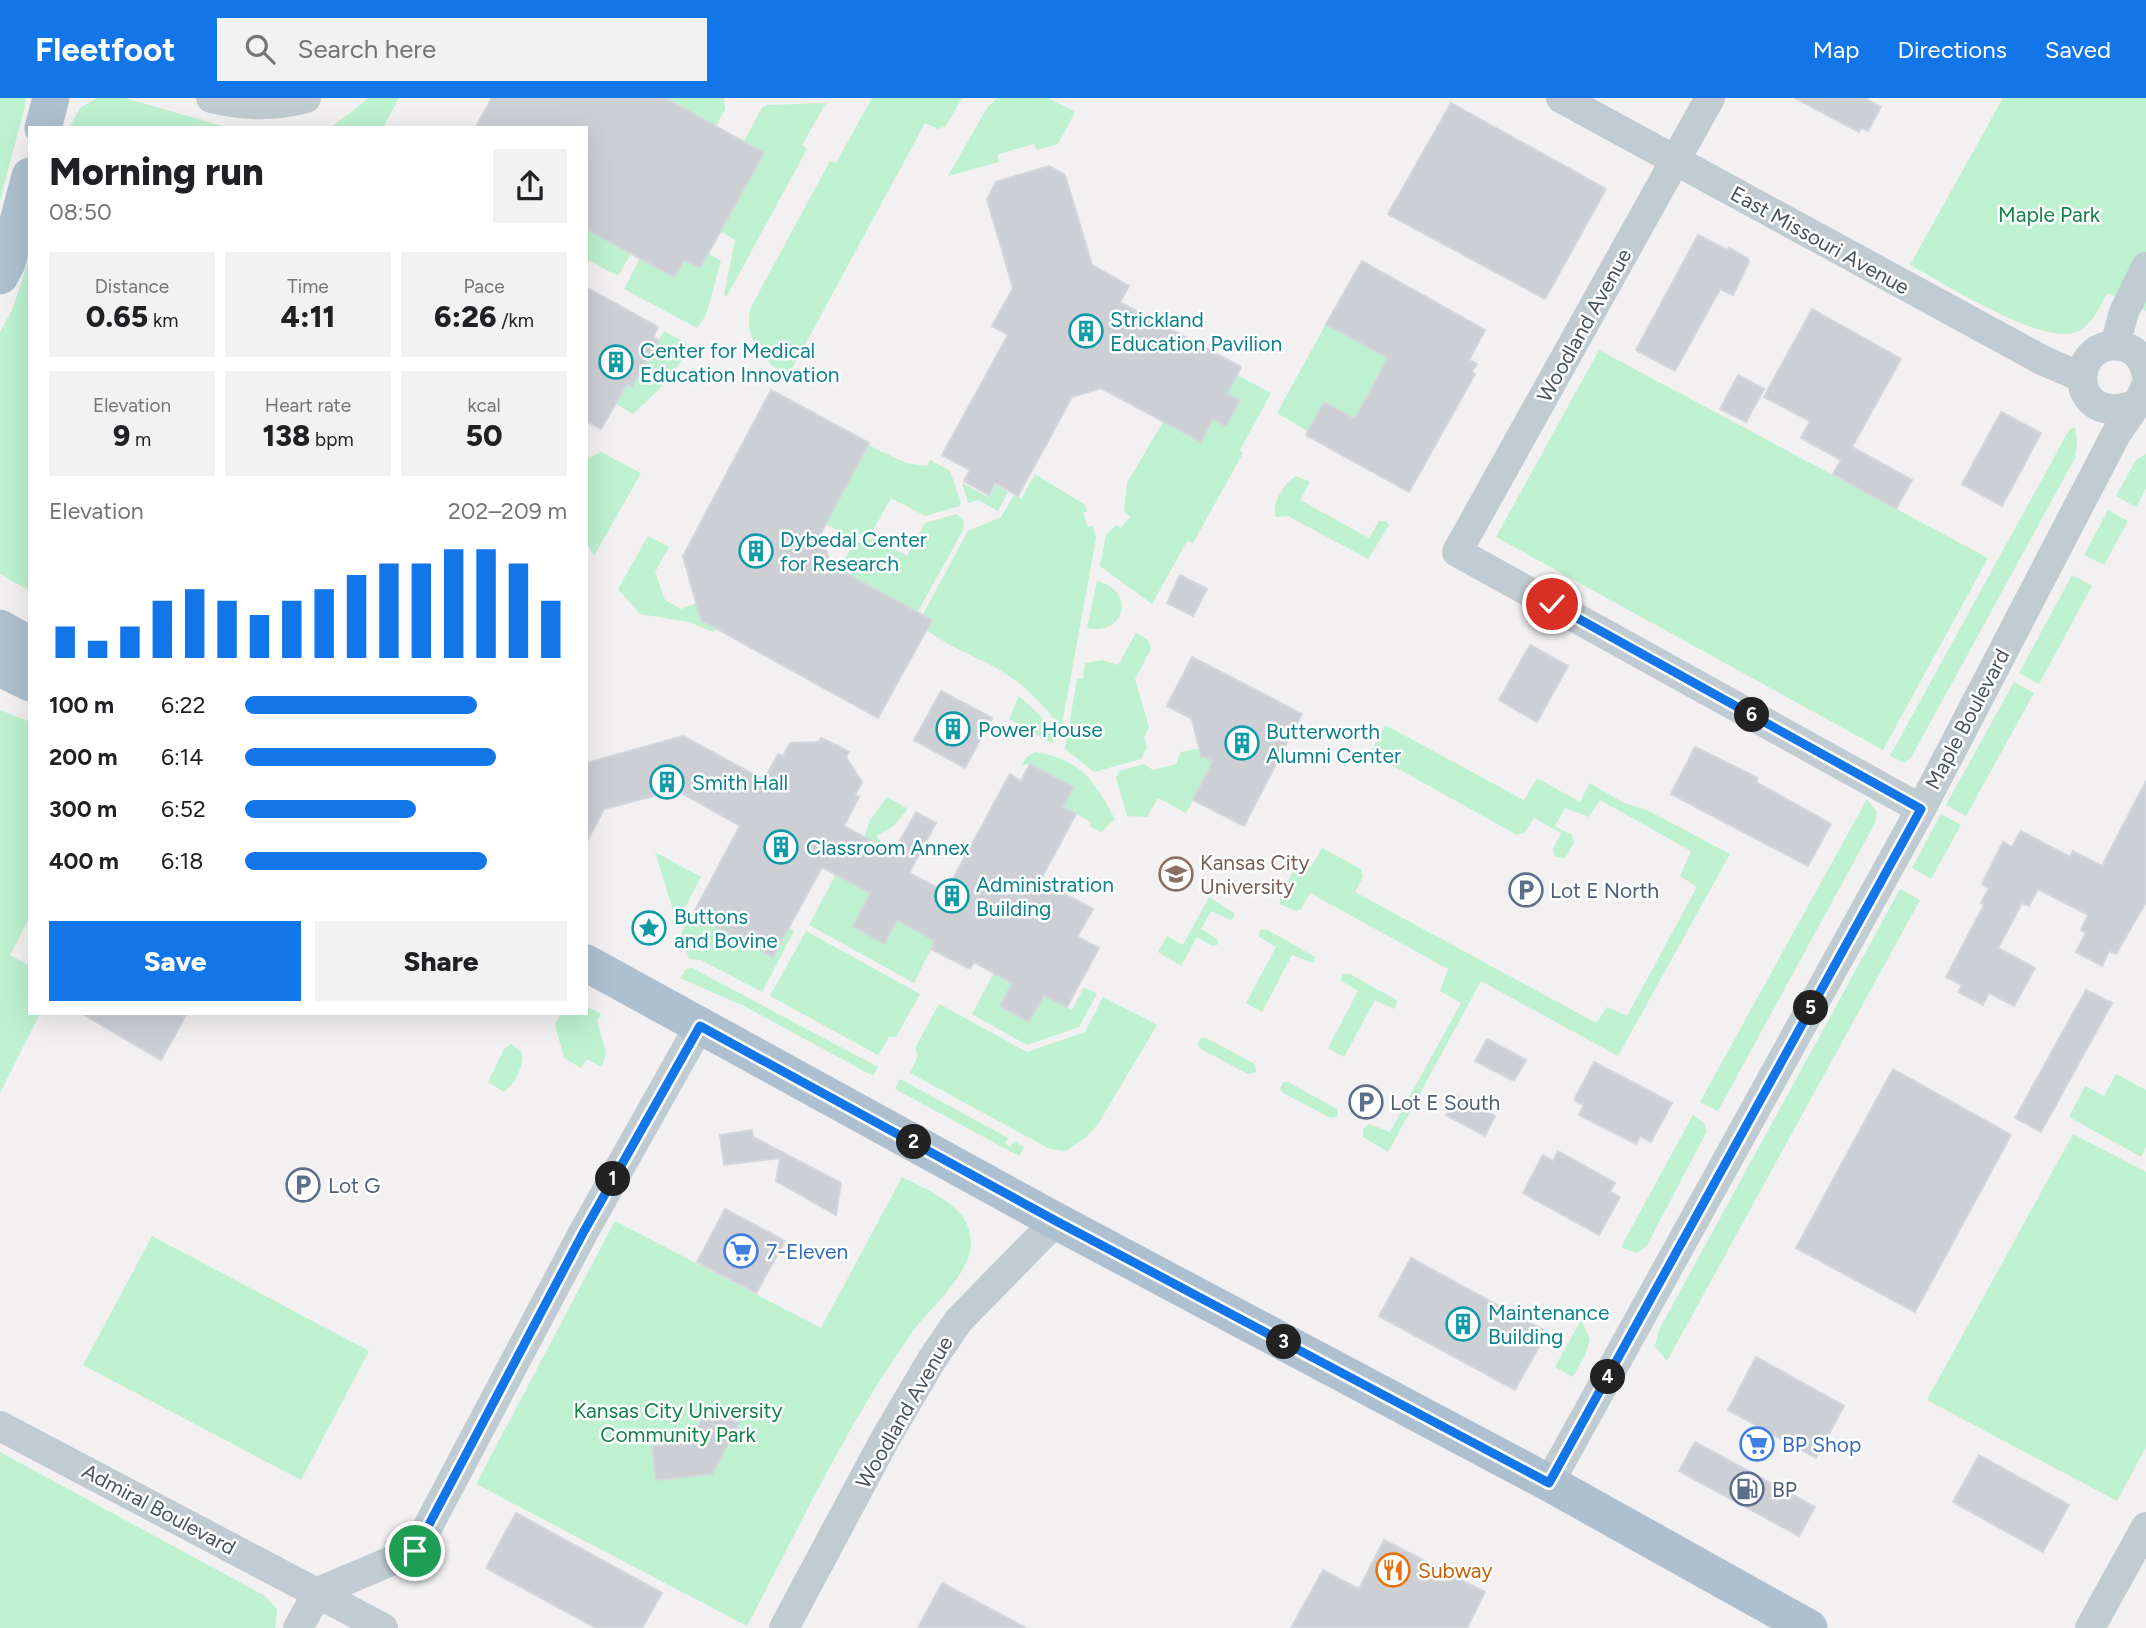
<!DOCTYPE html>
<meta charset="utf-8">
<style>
body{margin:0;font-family:Figtree,sans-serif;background:#f2f2f2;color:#202124;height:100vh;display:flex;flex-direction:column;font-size:26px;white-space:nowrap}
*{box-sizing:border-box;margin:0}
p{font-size:23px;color:#757577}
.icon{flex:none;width:38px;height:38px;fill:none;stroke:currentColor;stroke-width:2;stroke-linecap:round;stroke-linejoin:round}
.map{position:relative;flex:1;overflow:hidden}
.sheet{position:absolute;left:28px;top:28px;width:560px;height:889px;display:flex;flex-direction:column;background:#fff;border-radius:0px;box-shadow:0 7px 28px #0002}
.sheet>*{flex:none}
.pin{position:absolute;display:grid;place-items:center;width:60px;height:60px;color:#fff;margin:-30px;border:4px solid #fff;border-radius:50%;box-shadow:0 2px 7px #0007}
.km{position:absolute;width:35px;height:35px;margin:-18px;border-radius:50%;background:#222;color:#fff;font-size:19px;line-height:35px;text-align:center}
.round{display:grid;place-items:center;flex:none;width:74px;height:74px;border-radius:0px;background:#f2f2f2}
.overview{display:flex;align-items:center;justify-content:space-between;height:119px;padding:0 21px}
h1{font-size:38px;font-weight:800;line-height:52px}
.metrics{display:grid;grid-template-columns:repeat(3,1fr);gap:10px;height:119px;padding:7px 21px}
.metrics div{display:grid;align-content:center;border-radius:0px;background:#f2f2f2;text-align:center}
.metrics b{font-size:30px;font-weight:800}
.metrics small{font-size:19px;font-weight:400}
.metrics p{font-size:19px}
.chart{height:196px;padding:14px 21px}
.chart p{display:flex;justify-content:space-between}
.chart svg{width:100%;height:126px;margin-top:7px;stroke:#1276e9;stroke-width:6}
.cta{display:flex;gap:14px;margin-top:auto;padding:14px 21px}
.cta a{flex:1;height:80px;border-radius:0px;background:#1276e9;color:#fff;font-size:28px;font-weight:800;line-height:80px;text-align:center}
.cta a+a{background:#f2f2f2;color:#202124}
ul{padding:0 21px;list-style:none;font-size:23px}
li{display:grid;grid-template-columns:112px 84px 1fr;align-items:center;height:52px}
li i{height:18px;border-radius:9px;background:#1276e9}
header{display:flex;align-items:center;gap:42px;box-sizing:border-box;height:98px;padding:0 35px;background:#1276e9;color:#fff}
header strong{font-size:33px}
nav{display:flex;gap:38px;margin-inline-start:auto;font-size:24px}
.search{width:490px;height:63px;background:#f2f2f2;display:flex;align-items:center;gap:18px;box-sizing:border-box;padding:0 24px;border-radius:0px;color:#757577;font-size:26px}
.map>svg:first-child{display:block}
</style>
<header>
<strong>Fleetfoot</strong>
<div class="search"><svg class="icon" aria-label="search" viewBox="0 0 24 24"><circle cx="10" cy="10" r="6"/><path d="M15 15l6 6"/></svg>Search here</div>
<nav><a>Map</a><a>Directions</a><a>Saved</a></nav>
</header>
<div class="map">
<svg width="2146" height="1530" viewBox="0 0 2146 1530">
<rect width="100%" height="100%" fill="#f2f0f0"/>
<g fill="#bdf1d0">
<path d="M0,0H25V8L0,103Z"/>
<path d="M97,0H125L229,30H69L80,10Z"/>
<path d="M369,0H399L383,30H330Z"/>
<path d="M665,0H724L725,11L716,28Z"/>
<path d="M872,0H962L946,28L938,31L925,25L788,278C761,264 743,240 751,209L830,63L836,65Z"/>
<path d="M997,0H1048L1075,14L1058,46L1037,52L1034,46L998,56L999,64L948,78L987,10Z"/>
<path d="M2003,0H2146V213L2107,195C2100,209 2093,226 2078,233C2044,250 1944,185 1910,167Z"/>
<path d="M826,5L802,47L807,51L727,198L724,197L735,142L720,133L764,55L744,43L762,10L767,7Z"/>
<path d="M586,131L631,156L618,178L586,161Z"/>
<path d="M708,155L721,163L706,217L697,230L624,191L640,160L674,179L684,162Z"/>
<path d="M30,159V493L0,476V234L12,212Z"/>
<path d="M1326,226L1388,260L1355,321L1324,304L1308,333L1277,315Z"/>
<path d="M664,233L686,245C689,266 648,302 633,316L616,306L627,286L633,288Z"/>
<path d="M1599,252L1988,460L1883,652L1496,439Z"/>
<path d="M1237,277L1271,295L1240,352L1243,355L1193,445L1187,443L1152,506L1100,468L1106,437L1116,427L1121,430L1130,419L1124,413L1127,385L1163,324L1201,343L1213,321L1226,328L1239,302L1227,296Z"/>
<path d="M2075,329L2077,343L2075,360L1912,658L1905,665L1890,658L2069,332Z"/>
<path d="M868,347L906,365L927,368L930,362L950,373L961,405L960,408L925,418L891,400L873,432L849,439L826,426Z"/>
<path d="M601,354L641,375L594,458L586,444V361Z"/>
<path d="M2146,356V390L2136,409L2116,398L2136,362Z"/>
<path d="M1035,376L1085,407L1087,413L1083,415L1088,429L1093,428L1096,440L1061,632C1043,603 1019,582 989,566C967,555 946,547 927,532L931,523L922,518L968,433L1001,419L1014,397L1021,401Z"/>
<path d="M1296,378L1310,384L1300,402L1369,440L1379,423H1386L1389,427L1368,461L1288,418L1276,419C1270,407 1285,384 1296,378Z"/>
<path d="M962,385L988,399L996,387L1008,394L998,413L978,402L968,405Z"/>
<path d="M2108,412L2128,423L2104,467L2084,457Z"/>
<path d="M956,416C964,420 965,424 963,432L917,515L839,472L853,446L874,440L907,458L925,425Z"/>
<path d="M648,438L669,449L655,474L665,502L681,511L696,505L716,530L714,534L689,524L640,516L618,491Z"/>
<path d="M2072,477L2092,488L2039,586L2019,575Z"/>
<path d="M1097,483C1136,492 1126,538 1087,530Z"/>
<path d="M1136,535L1148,542L1151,551L1135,581L1149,629L1144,639L1147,650L1141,661L1094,674L1065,651L1077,581L1083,580L1085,565L1102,562L1118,567Z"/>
<path d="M2014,584L2034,595L1966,718L1946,707Z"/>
<path d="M1019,598L1040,617L1055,642L1052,645L1009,621Z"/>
<path d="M0,612L30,624V819L10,857L30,868V915H40L0,995Z"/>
<path d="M1385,627L1524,702L1537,680L1580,704L1590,685L1624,705L1647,712L1730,756L1618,958L1481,883L1388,1054L1363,1039V1031L1369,1026L1390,1034L1461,905L1440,893L1448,871L1310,795L1301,811L1296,813L1280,806V797L1299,763L1311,769L1322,750L1361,771L1363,779L1355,794L1596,925L1607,909L1627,918L1697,789L1680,778L1691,753L1600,702L1589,719L1565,710L1555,728L1572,737L1574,745L1565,760L1555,759L1553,751L1561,735L1534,720L1525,734L1517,737L1370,655Z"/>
<path d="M1195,651L1200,652L1201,658L1213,663L1186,715L1158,700L1147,719L1127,718L1116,680L1119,673L1144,666L1153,672L1176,666L1181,654Z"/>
<path d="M1035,654C1081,661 1095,684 1115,721L1101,734L1090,728L1091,724L1063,709L1073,689L1030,666L1021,667L1027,659Z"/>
<path d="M887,699L908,711L892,729L876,738L881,744L880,748L848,782L871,795L853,828L884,845L897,822L935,843L914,885L809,827L852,746L861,749L870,722Z"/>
<path d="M1867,701L1877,714L1875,725L1718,1013L1700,1004Z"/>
<path d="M1941,716L1961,727L1931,781L1912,770Z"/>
<path d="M655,754L701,779L677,825Z"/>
<path d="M1900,791L1920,802L1667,1263L1655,1248L1659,1232Z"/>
<path d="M1209,799L1234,815V819L1231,822L1211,813L1201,831L1217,841L1219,846L1213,848L1197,839L1181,868L1158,854L1167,838L1183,847Z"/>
<path d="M693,816L773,859L789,830L794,833L762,894L701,862L689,861L681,835Z"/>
<path d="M1261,831L1268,832L1315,859L1313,865L1292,857L1262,914L1246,905L1276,849L1258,838Z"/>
<path d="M806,833L920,896L896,939H889L878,957L770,898Z"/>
<path d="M692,870L878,969L873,978L744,908L680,880L686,871Z"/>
<path d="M994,875L1012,885L1000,908L1029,924L1044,897L1072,912L1084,889L1097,896L1079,929L1027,947L972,916Z"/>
<path d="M1343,876H1350L1398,903L1394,911L1375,902L1344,959L1328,950L1358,893L1340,882Z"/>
<path d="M1103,899L1157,927L1098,1026L1086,1039L1066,1053L1050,1051L910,975L918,958L915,950L939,906L1027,954L1085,934Z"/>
<path d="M586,908L601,916L597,923L606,954L602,969L587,961L581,970L564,960L555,927L561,915H586Z"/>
<path d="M1201,940H1206L1255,966L1256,974L1248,976L1201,951L1197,946Z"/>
<path d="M511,946L522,954C525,967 514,986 504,994L488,984L504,951Z"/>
<path d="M2116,976L2146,992V1049L2141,1059L2069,1019L2085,988L2104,998Z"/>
<path d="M900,981L1008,1040L1005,1045L1010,1049L1014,1043L1024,1049L1019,1058L895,991Z"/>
<path d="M1283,984H1288L1337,1011L1338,1018L1331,1020L1283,995L1280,991Z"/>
<path d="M1693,1017L1704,1025L1707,1033L1646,1149L1636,1155L1621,1149Z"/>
<path d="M2073,1036L2146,1074V1349L2117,1403L1927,1302Z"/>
<path d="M902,1079C930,1094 970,1107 971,1144C972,1176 928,1211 911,1236C846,1327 799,1430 747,1528L476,1386L615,1123L821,1230Z"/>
<path d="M152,1138L369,1253L301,1382L83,1267Z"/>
<path d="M1581,1222L1590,1241L1585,1257L1573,1279L1555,1269Z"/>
<path d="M0,1354L265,1498L277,1511L275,1530H0Z"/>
</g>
<g fill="#cccfd4" stroke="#d3d6db" stroke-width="2">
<path d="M492,0H665L764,55L700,170L684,162L674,179L586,131V30H475Z"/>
<path d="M1795,0H1864L1881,9L1868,33L1861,30L1859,34Z"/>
<path d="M1451,5L1606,91L1545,201L1388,116Z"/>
<path d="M1049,68L1065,77L1092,167L1129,188L1120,204L1241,269L1227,296L1240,302L1226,328L1213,321L1201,344L1101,290L1072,299L1018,398L995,385L989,397L964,383L970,372L942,357L1008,237L992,228L1013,190L987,101L996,84Z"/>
<path d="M1698,137L1727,152L1729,150L1747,160L1749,164L1733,197L1720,191L1675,273L1636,252Z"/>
<path d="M1362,163L1485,232L1469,262L1477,266L1472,274L1475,276L1409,394L1306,337L1324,304L1355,321L1388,260L1326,226Z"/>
<path d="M586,189L658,229L653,239L659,242L632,289L627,286L601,331L586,323Z"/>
<path d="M1812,211L1901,261L1852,349L1912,382L1896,411L1833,376L1841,362L1801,340L1810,323L1764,299Z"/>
<path d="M1738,277L1764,291L1746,324L1720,311Z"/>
<path d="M771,292L869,345L820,437L832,468L932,522L878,620L701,522L683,458Z"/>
<path d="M2001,314L2041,335L2002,408L1962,386Z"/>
<path d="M1180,477L1207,491L1193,518L1167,505Z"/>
<path d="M1530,547L1568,568L1537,624L1499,602Z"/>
<path d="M1192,559L1302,616L1244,728L1193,702L1213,663L1201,658L1192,621L1167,608Z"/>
<path d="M941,593L992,620L965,670L914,642Z"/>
<path d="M683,638L764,682L778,656L783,658L790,645L819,644L821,640L838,648L849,654L846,659L862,684L855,697L859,699L844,728L893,755L916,714L936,725L909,775L946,794L1010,676L1021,683L1030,666L1073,689L1063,709L1076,716L1040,783L1093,811L1077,839L1099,850L1067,909L1044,897L1029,924L1000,908L1012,885L974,864L970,871L931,851L935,843L897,822L884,846L853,828L871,795L822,769L773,859L693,816L740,728L676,692L604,711L586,745V665Z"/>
<path d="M1695,649L1758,680L1756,684L1831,726L1808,768L1671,696Z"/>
<path d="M2146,683V804L2116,856L2109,853L2102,868L2076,854L2086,835L2081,832L2088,817L2038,791L2029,808L2022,805L1998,850L2035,870L2014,908L1989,895L1983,907L1958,894L1962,887L1946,879L1984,807L1981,805L1989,790L1982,786L2003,744L2012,749L2021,733L2070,759L2073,753L2102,768Z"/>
<path d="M2086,892L2112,905L2041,1034L2015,1020Z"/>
<path d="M81,915H187L161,962Z"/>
<path d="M1487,941L1526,962L1514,983L1475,963Z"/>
<path d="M1594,964L1672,1005L1651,1044L1640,1038L1636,1046L1579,1017L1584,1007L1574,1002Z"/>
<path d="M1893,971L2011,1037L1915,1214L1796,1150Z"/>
<path d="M1457,998L1495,1018L1485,1038L1446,1017Z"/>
<path d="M752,1032L753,1039L841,1085L836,1117L776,1083L780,1060L724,1067L720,1037Z"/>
<path d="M1558,1053L1615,1085L1610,1094L1620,1099L1599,1137L1523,1095L1543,1057L1553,1063Z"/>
<path d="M725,1111L785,1143L756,1195L697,1164Z"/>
<path d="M1411,1160L1547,1234L1515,1292L1379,1218Z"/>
<path d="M1756,1259L1844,1308L1816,1360L1728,1312Z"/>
<path d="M708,1309L739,1325L712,1376L656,1382L652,1348L690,1343Z"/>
<path d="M1695,1344L1815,1409L1799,1438L1679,1373Z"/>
<path d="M1979,1357L2069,1407L2043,1454L1953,1404Z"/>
<path d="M516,1415L662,1495L642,1530H596L486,1470Z"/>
<path d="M1384,1442L1485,1494L1467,1530H1291L1323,1472L1359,1491Z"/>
<path d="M942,1485L1026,1530H918Z"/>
</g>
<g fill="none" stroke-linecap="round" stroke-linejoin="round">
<g stroke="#c0cbd2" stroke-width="30">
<path d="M211,0C243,8 273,9 306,0"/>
<path d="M1561,0L2044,263L2081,279"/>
<path d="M1710,0L1457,454L1921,711"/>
<path d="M2115,247L2124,214L2146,169"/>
<path d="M2132,308C2065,329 2069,235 2125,249C2136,252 2143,262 2146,273"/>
<path d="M0,1328L383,1530"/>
<path d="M1549,1385L1921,711L2115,338C2123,324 2143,301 2146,287"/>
<path d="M298,1530L318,1494L415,1453L583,1135L700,927"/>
<path d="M784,1530L884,1343L931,1263L959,1222L1056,1123"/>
<path d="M2090,1530L2146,1429"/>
</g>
<g stroke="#aec0cf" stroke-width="37">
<path d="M43,30L51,0"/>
<path d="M0,178L7,165L30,78"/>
<path d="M0,530L30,547"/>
<path d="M0,570L30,585"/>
<path d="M586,865L1056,1123L1549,1385L1809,1530"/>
</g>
</g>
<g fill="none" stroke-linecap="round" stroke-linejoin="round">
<defs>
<path id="route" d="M415,1453L583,1135L700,928L1056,1123L1549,1385L1921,711L1552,506"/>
</defs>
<use href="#route" stroke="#fff" stroke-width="14"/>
<use href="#route" stroke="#1276e9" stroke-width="9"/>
</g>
<defs>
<symbol id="building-ring" viewBox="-11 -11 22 22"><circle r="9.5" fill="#fff" stroke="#0f9aa8" stroke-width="1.5"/><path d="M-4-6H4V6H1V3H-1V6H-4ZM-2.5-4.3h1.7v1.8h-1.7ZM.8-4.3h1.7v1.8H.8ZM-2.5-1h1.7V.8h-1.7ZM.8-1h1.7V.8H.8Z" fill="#0f9aa8"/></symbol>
<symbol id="university-ring" viewBox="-11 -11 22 22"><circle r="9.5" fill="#fff" stroke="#8d6e63" stroke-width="1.5"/><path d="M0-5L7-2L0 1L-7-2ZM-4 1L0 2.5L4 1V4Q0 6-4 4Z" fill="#8d6e63"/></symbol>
<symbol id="parking-ring" viewBox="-11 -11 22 22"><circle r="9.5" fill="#fff" stroke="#5c6f8a" stroke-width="1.5"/><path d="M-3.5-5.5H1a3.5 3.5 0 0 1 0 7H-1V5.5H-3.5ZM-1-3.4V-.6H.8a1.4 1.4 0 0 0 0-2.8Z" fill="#5c6f8a"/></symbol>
<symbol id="sight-ring" viewBox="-11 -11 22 22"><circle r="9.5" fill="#fff" stroke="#0f9aa8" stroke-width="1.5"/><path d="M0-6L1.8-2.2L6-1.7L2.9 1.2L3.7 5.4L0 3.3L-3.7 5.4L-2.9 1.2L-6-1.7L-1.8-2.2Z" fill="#0f9aa8"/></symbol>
<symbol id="supermarket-ring" viewBox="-11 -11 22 22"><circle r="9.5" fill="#fff" stroke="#3f7fe0" stroke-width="1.5"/><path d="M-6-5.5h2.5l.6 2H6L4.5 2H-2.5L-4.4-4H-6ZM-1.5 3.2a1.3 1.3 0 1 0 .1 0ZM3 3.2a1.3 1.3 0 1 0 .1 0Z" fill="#3f7fe0"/></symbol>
<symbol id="fuel-ring" viewBox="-11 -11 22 22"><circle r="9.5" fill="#fff" stroke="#5c6f8a" stroke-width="1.5"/><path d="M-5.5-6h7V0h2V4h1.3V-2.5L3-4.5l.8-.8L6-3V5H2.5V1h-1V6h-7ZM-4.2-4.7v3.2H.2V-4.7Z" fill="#5c6f8a"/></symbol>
<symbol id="restaurant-ring" viewBox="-11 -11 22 22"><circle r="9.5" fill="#fff" stroke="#e8710a" stroke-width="1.5"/><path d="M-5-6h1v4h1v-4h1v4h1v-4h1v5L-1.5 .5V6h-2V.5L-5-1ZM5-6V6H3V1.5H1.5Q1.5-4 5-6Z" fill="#e8710a"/></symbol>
</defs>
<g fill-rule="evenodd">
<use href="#building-ring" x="1067" y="214" width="38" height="38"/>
<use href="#building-ring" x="597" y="245" width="38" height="38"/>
<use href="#building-ring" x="737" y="434" width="38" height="38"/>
<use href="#building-ring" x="934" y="612" width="38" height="38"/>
<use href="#building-ring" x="1223" y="626" width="38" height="38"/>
<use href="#building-ring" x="648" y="665" width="38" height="38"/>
<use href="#building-ring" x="762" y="730" width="38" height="38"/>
<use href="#university-ring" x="1157" y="757" width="38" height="38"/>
<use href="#parking-ring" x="1507" y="773" width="38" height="38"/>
<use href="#building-ring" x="933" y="779" width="38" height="38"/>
<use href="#sight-ring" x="630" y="811" width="38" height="38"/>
<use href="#parking-ring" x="1347" y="985" width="38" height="38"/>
<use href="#parking-ring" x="284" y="1068" width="38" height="38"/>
<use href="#supermarket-ring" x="722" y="1134" width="38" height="38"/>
<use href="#building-ring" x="1444" y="1207" width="38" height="38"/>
<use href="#supermarket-ring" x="1738" y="1327" width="38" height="38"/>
<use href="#fuel-ring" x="1728" y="1372" width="38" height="38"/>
<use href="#restaurant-ring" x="1374" y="1453" width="38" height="38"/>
</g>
<g text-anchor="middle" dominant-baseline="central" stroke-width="5" stroke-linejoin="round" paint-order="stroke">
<g font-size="21" fill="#148349" stroke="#fff">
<text x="2049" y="116">Maple Park</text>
<text x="678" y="1312">Kansas City University<tspan x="678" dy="24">Community Park</tspan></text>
</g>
<g font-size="21" fill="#47545e" stroke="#fff">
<text transform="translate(1820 142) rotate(29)">East Missouri Avenue</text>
<text transform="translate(1584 227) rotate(-61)">Woodland Avenue</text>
<text transform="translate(1967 621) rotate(-62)">Maple Boulevard</text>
<text transform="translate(904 1314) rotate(-60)">Woodland Avenue</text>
<text transform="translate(159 1411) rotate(28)">Admiral Boulevard</text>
</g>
<g font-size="21" fill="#0d838f" stroke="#fff" text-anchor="start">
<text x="1110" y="221">Strickland<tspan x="1110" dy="24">Education Pavilion</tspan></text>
<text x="640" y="252">Center for Medical<tspan x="640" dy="24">Education Innovation</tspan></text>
<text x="780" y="441">Dybedal Center<tspan x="780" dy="24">for Research</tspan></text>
<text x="978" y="631">Power House</text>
<text x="1266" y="633">Butterworth<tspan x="1266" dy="24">Alumni Center</tspan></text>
<text x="692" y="684">Smith Hall</text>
<text x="806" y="749">Classroom Annex</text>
<text x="976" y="786">Administration<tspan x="976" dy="24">Building</tspan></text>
<text x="674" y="818">Buttons<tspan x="674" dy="24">and Bovine</tspan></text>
<text x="1488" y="1214">Maintenance<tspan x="1488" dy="24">Building</tspan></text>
</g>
<g font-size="21" fill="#785e54" stroke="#fff" text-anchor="start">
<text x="1200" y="764">Kansas City<tspan x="1200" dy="24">University</tspan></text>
</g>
<g font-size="21" fill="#4e5e75" stroke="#fff" text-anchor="start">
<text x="1550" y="792">Lot E North</text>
<text x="1390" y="1004">Lot E South</text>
<text x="328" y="1087">Lot G</text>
<text x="1772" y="1391">BP</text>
</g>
<g font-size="21" fill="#366cbe" stroke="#fff" text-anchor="start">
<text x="766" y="1153">7-Eleven</text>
<text x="1782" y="1346">BP Shop</text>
</g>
<g font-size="21" fill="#c56008" stroke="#fff" text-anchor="start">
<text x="1418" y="1472">Subway</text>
</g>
</g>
</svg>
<div class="pin" style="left:415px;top:1453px;background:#1e9e55"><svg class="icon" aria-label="arrive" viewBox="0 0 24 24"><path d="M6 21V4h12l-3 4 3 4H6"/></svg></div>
<div class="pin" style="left:1552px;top:506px;background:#d93025"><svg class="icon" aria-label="check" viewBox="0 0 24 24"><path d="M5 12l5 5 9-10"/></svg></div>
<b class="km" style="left:613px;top:1081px">1</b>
<b class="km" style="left:914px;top:1044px">2</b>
<b class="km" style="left:1284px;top:1244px">3</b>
<b class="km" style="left:1608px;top:1279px">4</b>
<b class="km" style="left:1811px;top:910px">5</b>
<b class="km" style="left:1752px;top:617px">6</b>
<section class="sheet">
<div class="overview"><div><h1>Morning run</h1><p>08:50</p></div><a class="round"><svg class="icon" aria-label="share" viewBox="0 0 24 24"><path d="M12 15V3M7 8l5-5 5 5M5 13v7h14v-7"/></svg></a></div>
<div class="metrics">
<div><p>Distance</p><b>0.65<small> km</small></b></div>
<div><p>Time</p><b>4:11</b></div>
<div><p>Pace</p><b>6:26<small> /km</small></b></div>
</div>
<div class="metrics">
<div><p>Elevation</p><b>9<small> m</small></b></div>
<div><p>Heart rate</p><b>138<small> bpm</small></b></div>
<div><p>kcal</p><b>50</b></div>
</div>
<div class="chart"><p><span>Elevation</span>202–209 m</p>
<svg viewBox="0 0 160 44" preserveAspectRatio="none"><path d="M5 44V33M15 44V38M25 44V33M35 44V24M45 44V20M55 44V24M65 44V29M75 44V24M85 44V20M95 44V15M105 44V11M115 44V11M125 44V6M135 44V6M145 44V11M155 44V24"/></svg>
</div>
<ul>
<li><b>100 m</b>6:22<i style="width:72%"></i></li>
<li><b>200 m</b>6:14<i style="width:78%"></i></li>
<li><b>300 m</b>6:52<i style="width:53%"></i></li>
<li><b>400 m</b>6:18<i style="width:75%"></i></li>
</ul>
<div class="cta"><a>Save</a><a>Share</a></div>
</section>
</div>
